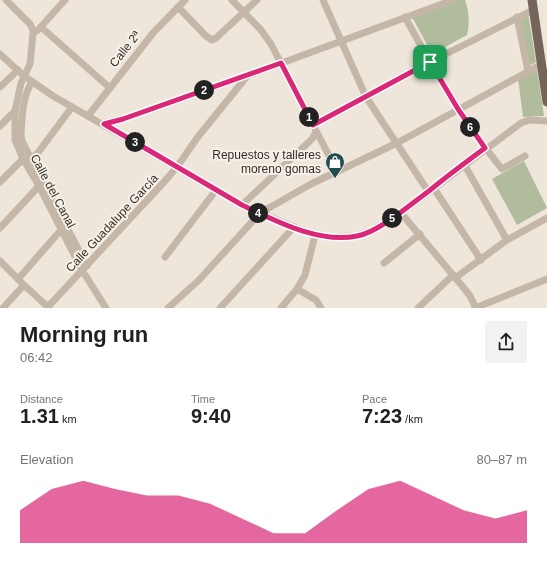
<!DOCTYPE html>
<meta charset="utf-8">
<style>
body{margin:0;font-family:Helvetica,sans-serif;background:#f2f2f2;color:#202124;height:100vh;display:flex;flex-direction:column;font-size:15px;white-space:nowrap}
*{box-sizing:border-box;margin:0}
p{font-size:13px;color:#757577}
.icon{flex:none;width:22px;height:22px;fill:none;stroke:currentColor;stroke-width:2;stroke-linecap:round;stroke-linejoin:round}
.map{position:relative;height:308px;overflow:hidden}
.side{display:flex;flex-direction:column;background:#fff;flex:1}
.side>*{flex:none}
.pin{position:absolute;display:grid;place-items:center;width:34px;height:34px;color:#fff;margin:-17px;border-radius:8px;box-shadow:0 2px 6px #0006}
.km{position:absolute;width:20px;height:20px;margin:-10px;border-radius:50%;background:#222;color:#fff;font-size:11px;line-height:20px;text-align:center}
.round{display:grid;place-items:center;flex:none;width:42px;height:42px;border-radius:0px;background:#f2f2f2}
.head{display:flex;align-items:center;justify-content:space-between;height:68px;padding:0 20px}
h1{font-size:22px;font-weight:800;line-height:30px}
.metrics{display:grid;grid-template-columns:repeat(3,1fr);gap:6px;height:68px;padding:4px 20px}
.metrics div{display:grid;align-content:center}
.metrics b{font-size:20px;font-weight:800}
.metrics small{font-size:11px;font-weight:400}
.metrics p{font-size:11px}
.chart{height:112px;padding:8px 20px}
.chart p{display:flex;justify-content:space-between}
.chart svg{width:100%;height:72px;margin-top:4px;fill:#db2777;opacity:.7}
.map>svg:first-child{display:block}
</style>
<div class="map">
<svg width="547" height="308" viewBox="0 0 547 308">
<rect width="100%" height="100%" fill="#efe6db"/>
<g fill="#b1bc9d">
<path d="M458,0H465C469,12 470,23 467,35L432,54L412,17Z"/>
<path d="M528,13L536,62L526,68L517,18Z"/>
<path d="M537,68L544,116L523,117L518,78Z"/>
<path d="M524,161L547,208L517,225L492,179Z"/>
</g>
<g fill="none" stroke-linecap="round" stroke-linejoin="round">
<g stroke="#c5b7a8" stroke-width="7">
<path d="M6,0L30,24L34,32"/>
<path d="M65,0L38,30L33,33L30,64L21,83L15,111V140L23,159L39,186L82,270L106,308"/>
<path d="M232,0L261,30L271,44L337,171"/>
<path d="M323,0L366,97L428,191"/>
<path d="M178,7L206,36L212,40L216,38L257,0"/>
<path d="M405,17C434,70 464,123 502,169L525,156"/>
<path d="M517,17L528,71"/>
<path d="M41,27L110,88"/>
<path d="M0,54L24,76L53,96L242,205L294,227L315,235L329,237L358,236L373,230L401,213L521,123L529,120L547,121"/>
<path d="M32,82C22,97 22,118 21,136L22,141L87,266"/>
<path d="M0,87L18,70"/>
<path d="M88,116L153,33L185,0"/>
<path d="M103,124L123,119L249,75L453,0"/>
<path d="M313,125L430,62L533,10"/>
<path d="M0,126L15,111"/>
<path d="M28,160L37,154L72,107"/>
<path d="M464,164L507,240"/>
<path d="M0,182L23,159"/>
<path d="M433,187L481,260"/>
<path d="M242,205L312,139L316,132"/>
<path d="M401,213L463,287L470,296L476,308"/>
<path d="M0,228L39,186"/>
<path d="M165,257L216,190"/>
<path d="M0,261L21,282"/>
<path d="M384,263L420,234"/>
<path d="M455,278L507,240L547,218"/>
<path d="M18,279L61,230"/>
<path d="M297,289L316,300L321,308"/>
<path d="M3,308L24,285L48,307"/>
<path d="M47,308L164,182L177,167L197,138L248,75"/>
<path d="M168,308L199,280L260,213L311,184L397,143L542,64"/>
<path d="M220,308L294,227"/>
<path d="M281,308L297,289L305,275L315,235"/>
<path d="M418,308L453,275"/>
<path d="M475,308L547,279"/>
</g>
<path stroke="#74645a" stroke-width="9" d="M532,0L547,102"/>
</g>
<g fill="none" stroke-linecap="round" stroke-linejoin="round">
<defs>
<path id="route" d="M430,62L458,109L485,148C466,162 447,176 429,191C411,204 379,232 357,236C319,244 276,221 242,205L104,124L123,119L281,63L313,125Z"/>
</defs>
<use href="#route" stroke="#fff" stroke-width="8"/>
<use href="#route" stroke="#db2777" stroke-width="5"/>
</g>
<defs>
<symbol id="shop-pin" viewBox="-11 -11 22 30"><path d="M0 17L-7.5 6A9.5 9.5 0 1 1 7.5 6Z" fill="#224c50" stroke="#f7f0e7"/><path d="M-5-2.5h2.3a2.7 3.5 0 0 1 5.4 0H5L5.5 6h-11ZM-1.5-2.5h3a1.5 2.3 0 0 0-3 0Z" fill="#fff"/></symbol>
</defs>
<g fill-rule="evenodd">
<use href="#shop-pin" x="324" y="151" width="22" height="30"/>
</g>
<g text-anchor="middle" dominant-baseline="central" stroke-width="4" stroke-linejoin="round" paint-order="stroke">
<g font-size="12" fill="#332c28" stroke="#f7f0e7">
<text transform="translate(125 49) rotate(-52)">Calle 2ª</text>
<text transform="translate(53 191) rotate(62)">Calle del Canal</text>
<text transform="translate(112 223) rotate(-47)">Calle Guadalupe García</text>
</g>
<g font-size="12" fill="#332c28" stroke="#f7f0e7" text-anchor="end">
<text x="321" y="155">Repuestos y talleres<tspan x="321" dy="14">moreno gomas</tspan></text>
</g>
</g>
</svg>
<div class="pin" style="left:430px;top:62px;background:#1e9e55"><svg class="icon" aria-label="arrive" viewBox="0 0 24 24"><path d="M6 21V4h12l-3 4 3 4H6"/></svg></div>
<b class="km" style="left:309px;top:117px">1</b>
<b class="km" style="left:204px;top:90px">2</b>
<b class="km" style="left:135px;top:142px">3</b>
<b class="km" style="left:258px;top:213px">4</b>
<b class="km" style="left:392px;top:218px">5</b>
<b class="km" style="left:470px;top:127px">6</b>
</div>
<section class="side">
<div class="head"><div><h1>Morning run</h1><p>06:42</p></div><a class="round"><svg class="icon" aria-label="share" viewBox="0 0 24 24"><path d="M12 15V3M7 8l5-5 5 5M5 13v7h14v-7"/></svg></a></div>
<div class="metrics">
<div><p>Distance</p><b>1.31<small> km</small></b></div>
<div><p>Time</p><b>9:40</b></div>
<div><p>Pace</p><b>7:23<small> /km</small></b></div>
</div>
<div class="chart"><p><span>Elevation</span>80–87 m</p>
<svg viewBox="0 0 160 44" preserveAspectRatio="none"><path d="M0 44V24L10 11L20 6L30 11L40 15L50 15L60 20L70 29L80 38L90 38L100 24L110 11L120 6L130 15L140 24L150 29L160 24V44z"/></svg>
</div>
</section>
